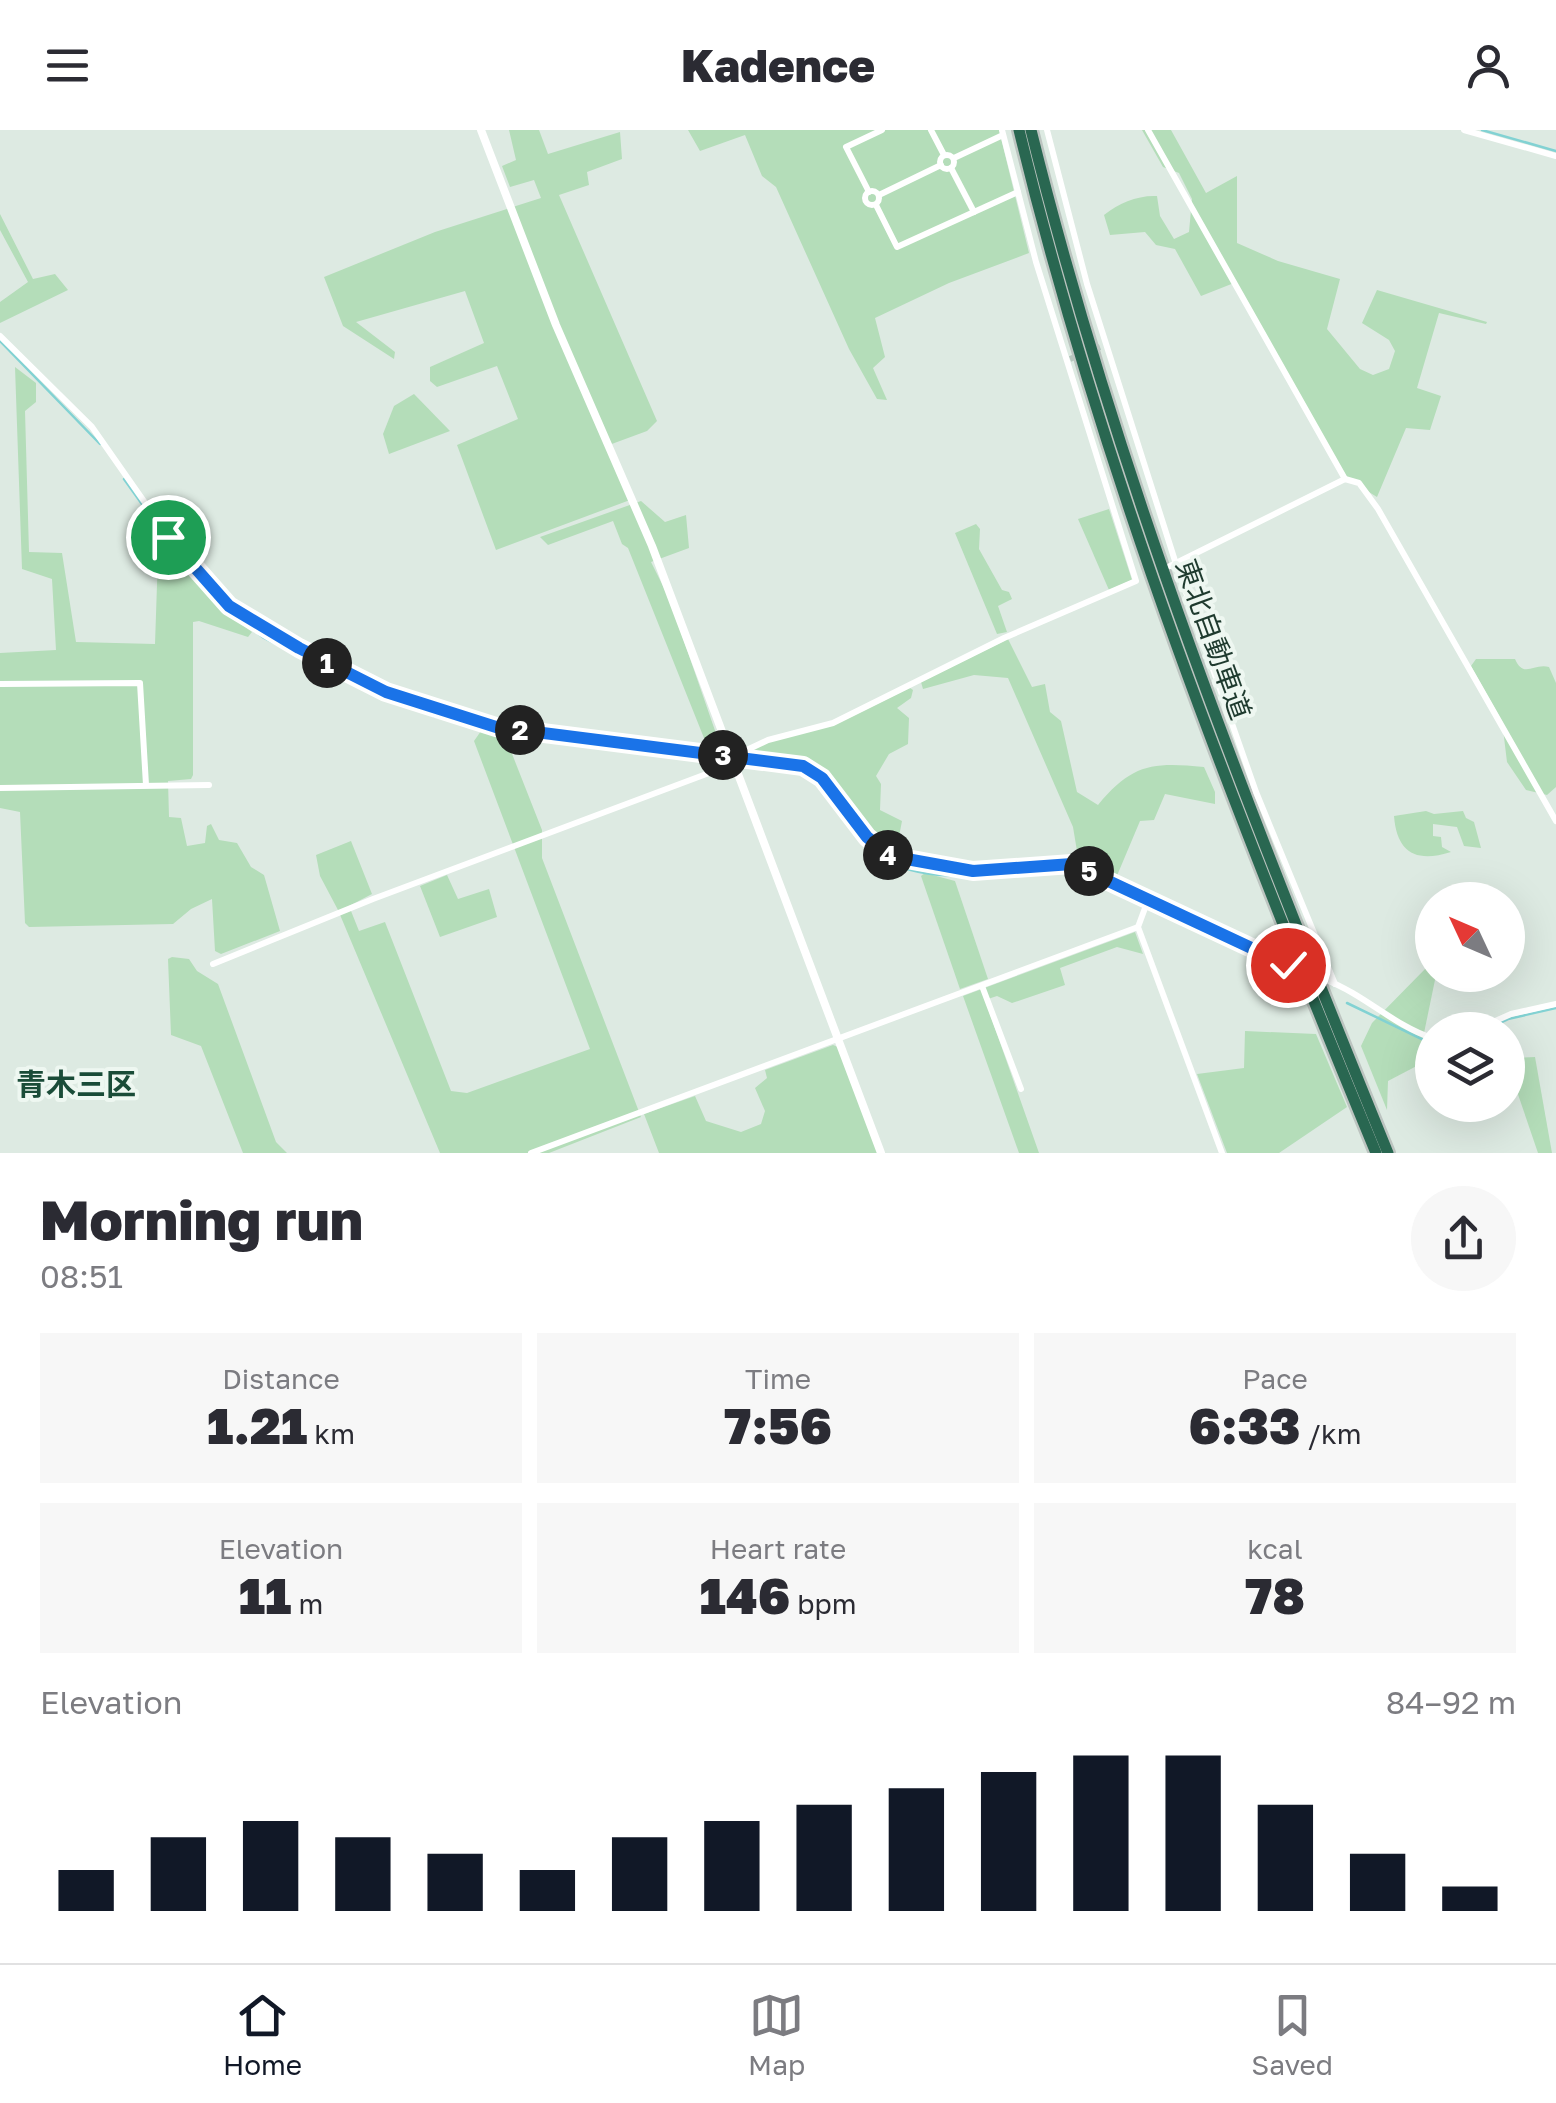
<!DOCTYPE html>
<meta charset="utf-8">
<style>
body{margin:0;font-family:"Golos Text","Noto Sans JP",sans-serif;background:#f7f7f7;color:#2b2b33;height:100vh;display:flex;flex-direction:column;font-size:38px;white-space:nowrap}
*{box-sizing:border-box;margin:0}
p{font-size:32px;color:#7c7c81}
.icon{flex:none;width:55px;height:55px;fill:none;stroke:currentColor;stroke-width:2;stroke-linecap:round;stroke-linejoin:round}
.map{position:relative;height:1023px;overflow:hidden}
.side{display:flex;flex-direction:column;background:#fff;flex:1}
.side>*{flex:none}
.needle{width:65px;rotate:314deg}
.tools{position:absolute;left:1415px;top:752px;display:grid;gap:20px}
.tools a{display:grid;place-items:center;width:110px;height:110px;border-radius:50%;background:#fff;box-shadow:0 10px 40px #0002;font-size:50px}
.pin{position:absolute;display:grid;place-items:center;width:85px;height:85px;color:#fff;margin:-42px;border:5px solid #fff;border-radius:50%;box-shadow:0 2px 10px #0007}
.km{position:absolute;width:50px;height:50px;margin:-25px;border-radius:50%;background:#222;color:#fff;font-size:28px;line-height:50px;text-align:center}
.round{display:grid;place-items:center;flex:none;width:105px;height:105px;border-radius:52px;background:#f7f7f7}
.summary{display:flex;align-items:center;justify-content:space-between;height:170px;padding:0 40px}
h1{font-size:55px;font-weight:800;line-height:75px}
.figures{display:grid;grid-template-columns:repeat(3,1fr);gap:15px;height:170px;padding:10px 40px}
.figures div{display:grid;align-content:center;border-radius:0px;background:#f7f7f7;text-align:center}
.figures b{font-size:50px;font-weight:800}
.figures small{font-size:28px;font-weight:400}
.figures p{font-size:28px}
.chart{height:280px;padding:20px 40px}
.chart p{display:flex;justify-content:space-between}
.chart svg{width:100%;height:180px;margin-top:10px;stroke:#111827;stroke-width:6}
header{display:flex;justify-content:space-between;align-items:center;height:130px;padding:0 40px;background:#fff;font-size:45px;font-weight:800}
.tab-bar{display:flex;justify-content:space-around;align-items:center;height:140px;border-top:2px solid #e1e1e2;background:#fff;font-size:28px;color:#7c7c81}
.tab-bar a{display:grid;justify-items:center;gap:5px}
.tab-bar .current{color:#111827}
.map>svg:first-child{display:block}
</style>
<header><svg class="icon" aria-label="menu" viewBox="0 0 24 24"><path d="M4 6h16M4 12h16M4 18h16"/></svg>Kadence<svg class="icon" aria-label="person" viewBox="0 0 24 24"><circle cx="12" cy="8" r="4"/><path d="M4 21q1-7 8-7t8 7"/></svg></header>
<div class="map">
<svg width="1556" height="1023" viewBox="0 0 1556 1023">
<rect width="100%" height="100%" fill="#ddeae2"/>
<g fill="#b4ddb9">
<path d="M509,0H539L548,24L620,2L622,29L587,42L589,55L559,65L657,291L647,301L609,315L630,370L496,420L457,315L518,289L497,236L437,257L430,251V237L484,213L465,161L356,192L395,222L394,229L343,196L324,147L435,102L541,68L534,50L510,57L502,36L516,30Z"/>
<path d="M688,0H999L1029,123L949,153L875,188L885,227L873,238L887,270L877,269L849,219L776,57L762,46L745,5L700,21Z"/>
<path d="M1142,0H1171L1206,63L1237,46V113L1278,131L1340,149L1327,199L1360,239L1373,245L1389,239L1395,221L1389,210L1362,193L1377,160L1487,192L1486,194L1439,183L1417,258L1441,266L1430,300L1406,298L1377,367L1346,348L1234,153L1201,166L1175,119L1156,115L1145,102L1110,105L1104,85C1119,73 1138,65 1157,66L1160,86L1174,109L1189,102L1192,69L1179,43L1163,37Z"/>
<path d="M0,84L33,149L55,144L68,160L0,193V172L28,152L0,100Z"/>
<path d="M15,237L36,253V272L25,281L29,422L62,423L76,512L155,514L158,425L161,420H168L218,477L252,502L248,507L199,491L193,492V645L191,649L168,651L169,687L181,688L187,716L205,713L207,696L211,694L219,710L237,713L251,737L264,745L280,801L221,824L215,821L212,769L191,779L173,794L29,797L25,793L20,682L0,678V523L56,520L52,449L22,439Z"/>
<path d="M414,264L450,301L389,324L383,304L394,276Z"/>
<path d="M641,371L665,392L686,385L689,418L651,432L669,468L720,615L708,618L628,418L622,414L613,391L548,415L540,407Z"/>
<path d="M1109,379L1132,450L1109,460L1078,389Z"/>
<path d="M976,394L980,399L979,419L1002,460L1009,462L1012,469L998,476L1007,502L997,504L955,403Z"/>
<path d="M1008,509L1032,557L1045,554L1050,582L1061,591L1077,662L1098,675C1132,634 1152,632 1204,637L1215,662V674L1165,664L1154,690L1140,691L1116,748L1079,733L1073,697L1008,548L974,545L923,559L921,552Z"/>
<path d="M1476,529H1515C1524,549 1533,533 1549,537L1556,553V657L1547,665L1526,660L1507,632L1502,591L1471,536Z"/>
<path d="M910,558L913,560L911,568L897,578L909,588L908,614L889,624L876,646L881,654L880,680L902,691L895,727C859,702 848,659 815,638C797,625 765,633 746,623L769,612L836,594Z"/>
<path d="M481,601L505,606L542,700V728L641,987L549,1023H440L338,780L320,746L316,725L351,711L372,764L349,776L359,801L385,792L451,961L467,963L590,919L474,611Z"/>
<path d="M1426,681L1434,684L1463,681L1466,688L1474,692L1481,718L1464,716L1457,697L1433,694V706L1441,707L1442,717L1451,722C1416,733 1397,723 1394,686Z"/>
<path d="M925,743L955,751L988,849L960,859L921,746Z"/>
<path d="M447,745L458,769L489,759L497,787L440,807L420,756Z"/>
<path d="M1135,802L1143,824L1117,817L1060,838L1065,855L1012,873L997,866L985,870L1039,1023H1019L963,866Z"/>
<path d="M172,827L189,829L197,841L218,854L276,1012L287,1023H243L201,916L171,905L168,829Z"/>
<path d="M1427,837L1432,838L1436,845L1423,908L1432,917L1430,929L1388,951L1387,980L1361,916L1372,893Z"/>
<path d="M1245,901L1316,904L1347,977L1279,1023H1227L1197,944L1244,938Z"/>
<path d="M833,915L838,917L879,1023H659L644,984L695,966L706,991L741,1002L761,994L765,981L755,958L767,948L765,940Z"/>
<path d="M1535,927L1552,1023H1538L1508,935L1511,928Z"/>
</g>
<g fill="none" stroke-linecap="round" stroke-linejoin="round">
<g stroke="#82d2d3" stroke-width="2.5">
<path d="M1482,0L1556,21"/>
<path d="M0,211L100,314"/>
<path d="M124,349L189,440L218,473L264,508L355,554L434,586L491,601L806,641"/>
<path d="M813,645L837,673"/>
<path d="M851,691C860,703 868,719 881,727C922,754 982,745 1028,740"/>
<path d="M1056,738L1076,740L1111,756L1293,845"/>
<path d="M1347,873L1432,914"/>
<path d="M1485,900L1508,889L1556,878"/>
</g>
<path stroke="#b7c7be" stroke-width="6" stroke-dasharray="6 3" stroke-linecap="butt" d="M1070,229L1100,217"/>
<defs>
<g id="motorway">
<path d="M1019,0C1104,352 1238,689 1376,1023"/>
<path d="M1031,0C1118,352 1251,688 1388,1023"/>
</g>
</defs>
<use href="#motorway" stroke="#bcc4c0" stroke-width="16"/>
<g stroke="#fff" stroke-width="6">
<path d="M931,0L944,25"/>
<path d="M1047,0L1087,154L1176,434L1256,662L1335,854"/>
<path d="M1148,0L1345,349"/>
<path d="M1464,0L1556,26"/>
<circle cx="947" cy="32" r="7"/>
<path d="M954,28L1003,5"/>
<path d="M951,38L974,82"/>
<circle cx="872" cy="68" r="7"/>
<path d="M869,62L846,17L882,0"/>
<path d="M879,65L941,35"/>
<path d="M876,75L897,117L1018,62"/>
<path d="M0,206L92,297L169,407L229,476L367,554L461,589L496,597L803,636L822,648L867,707L890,726L973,741L1072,734L1288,835"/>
<path d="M1170,436L1345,349L1359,353L1378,379L1556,691"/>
<path d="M0,554L140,553L146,655"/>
<path d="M734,626L768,610L833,593L1004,508L1136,451L1036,132L1002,0"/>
<path d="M0,658L209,655"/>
<path d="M1148,770L1138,797L1222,1023"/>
<path d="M213,834L373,769L717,640L736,637"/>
<path d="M1326,850C1365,865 1393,895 1432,908"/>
<path d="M982,856L1021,959"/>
<path d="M1475,900L1511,884L1556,874"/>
<path d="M531,1023L1138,797"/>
</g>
<path stroke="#fff" stroke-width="8" d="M481,0L556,195L652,416L881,1023"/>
<use href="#motorway" stroke="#296751" stroke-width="11"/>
</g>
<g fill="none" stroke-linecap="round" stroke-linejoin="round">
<defs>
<path id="route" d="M168,407L229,476L299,518L386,562L496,597L803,636L822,648L867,707L890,726L973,741L1072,734L1288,835"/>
</defs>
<use href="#route" stroke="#fff" stroke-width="20"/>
<use href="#route" stroke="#1a73e8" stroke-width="12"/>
</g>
<g text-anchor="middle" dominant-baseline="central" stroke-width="8" stroke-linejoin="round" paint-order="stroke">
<g font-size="28" fill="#1e3a2e" stroke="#eef7f1">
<text transform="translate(1214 509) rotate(70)">東北自動車道</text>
</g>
<g font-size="30" font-weight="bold" fill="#1a4c38" stroke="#eef7f1">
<text x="76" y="954">青木三区</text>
</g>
</g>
</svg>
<div class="tools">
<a><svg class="needle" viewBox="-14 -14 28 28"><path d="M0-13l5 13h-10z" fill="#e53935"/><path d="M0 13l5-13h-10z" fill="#7c7c81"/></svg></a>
<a><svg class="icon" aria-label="layers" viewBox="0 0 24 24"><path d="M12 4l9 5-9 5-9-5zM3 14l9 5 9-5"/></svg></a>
</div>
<div class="pin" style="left:168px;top:407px;background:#1e9e55"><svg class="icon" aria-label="arrive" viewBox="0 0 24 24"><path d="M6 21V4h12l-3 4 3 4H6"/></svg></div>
<div class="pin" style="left:1288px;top:835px;background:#d93025"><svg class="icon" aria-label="check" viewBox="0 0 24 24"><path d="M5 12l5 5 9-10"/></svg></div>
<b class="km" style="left:327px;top:533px">1</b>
<b class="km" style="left:520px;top:600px">2</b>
<b class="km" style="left:723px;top:625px">3</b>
<b class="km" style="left:888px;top:725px">4</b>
<b class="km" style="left:1089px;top:741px">5</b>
</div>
<section class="side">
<div class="summary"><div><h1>Morning run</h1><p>08:51</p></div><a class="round"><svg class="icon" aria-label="share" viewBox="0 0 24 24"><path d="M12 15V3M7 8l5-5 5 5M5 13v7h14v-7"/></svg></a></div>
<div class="figures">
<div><p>Distance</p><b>1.21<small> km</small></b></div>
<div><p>Time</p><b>7:56</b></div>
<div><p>Pace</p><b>6:33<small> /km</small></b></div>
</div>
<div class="figures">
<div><p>Elevation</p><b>11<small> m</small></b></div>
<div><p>Heart rate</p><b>146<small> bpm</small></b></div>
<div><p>kcal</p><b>78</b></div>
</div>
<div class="chart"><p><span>Elevation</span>84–92 m</p>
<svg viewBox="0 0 160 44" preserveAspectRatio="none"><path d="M5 44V34M15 44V26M25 44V22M35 44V26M45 44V30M55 44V34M65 44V26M75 44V22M85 44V18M95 44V14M105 44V10M115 44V6M125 44V6M135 44V18M145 44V30M155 44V38"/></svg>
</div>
</section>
<nav class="tab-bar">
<a class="current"><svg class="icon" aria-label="home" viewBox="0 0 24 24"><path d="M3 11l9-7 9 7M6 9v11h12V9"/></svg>Home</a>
<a><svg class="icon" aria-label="map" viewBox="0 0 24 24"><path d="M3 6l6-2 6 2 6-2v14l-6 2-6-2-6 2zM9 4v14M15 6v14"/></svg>Map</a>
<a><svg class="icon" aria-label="saved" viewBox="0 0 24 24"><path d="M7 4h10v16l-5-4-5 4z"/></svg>Saved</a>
</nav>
